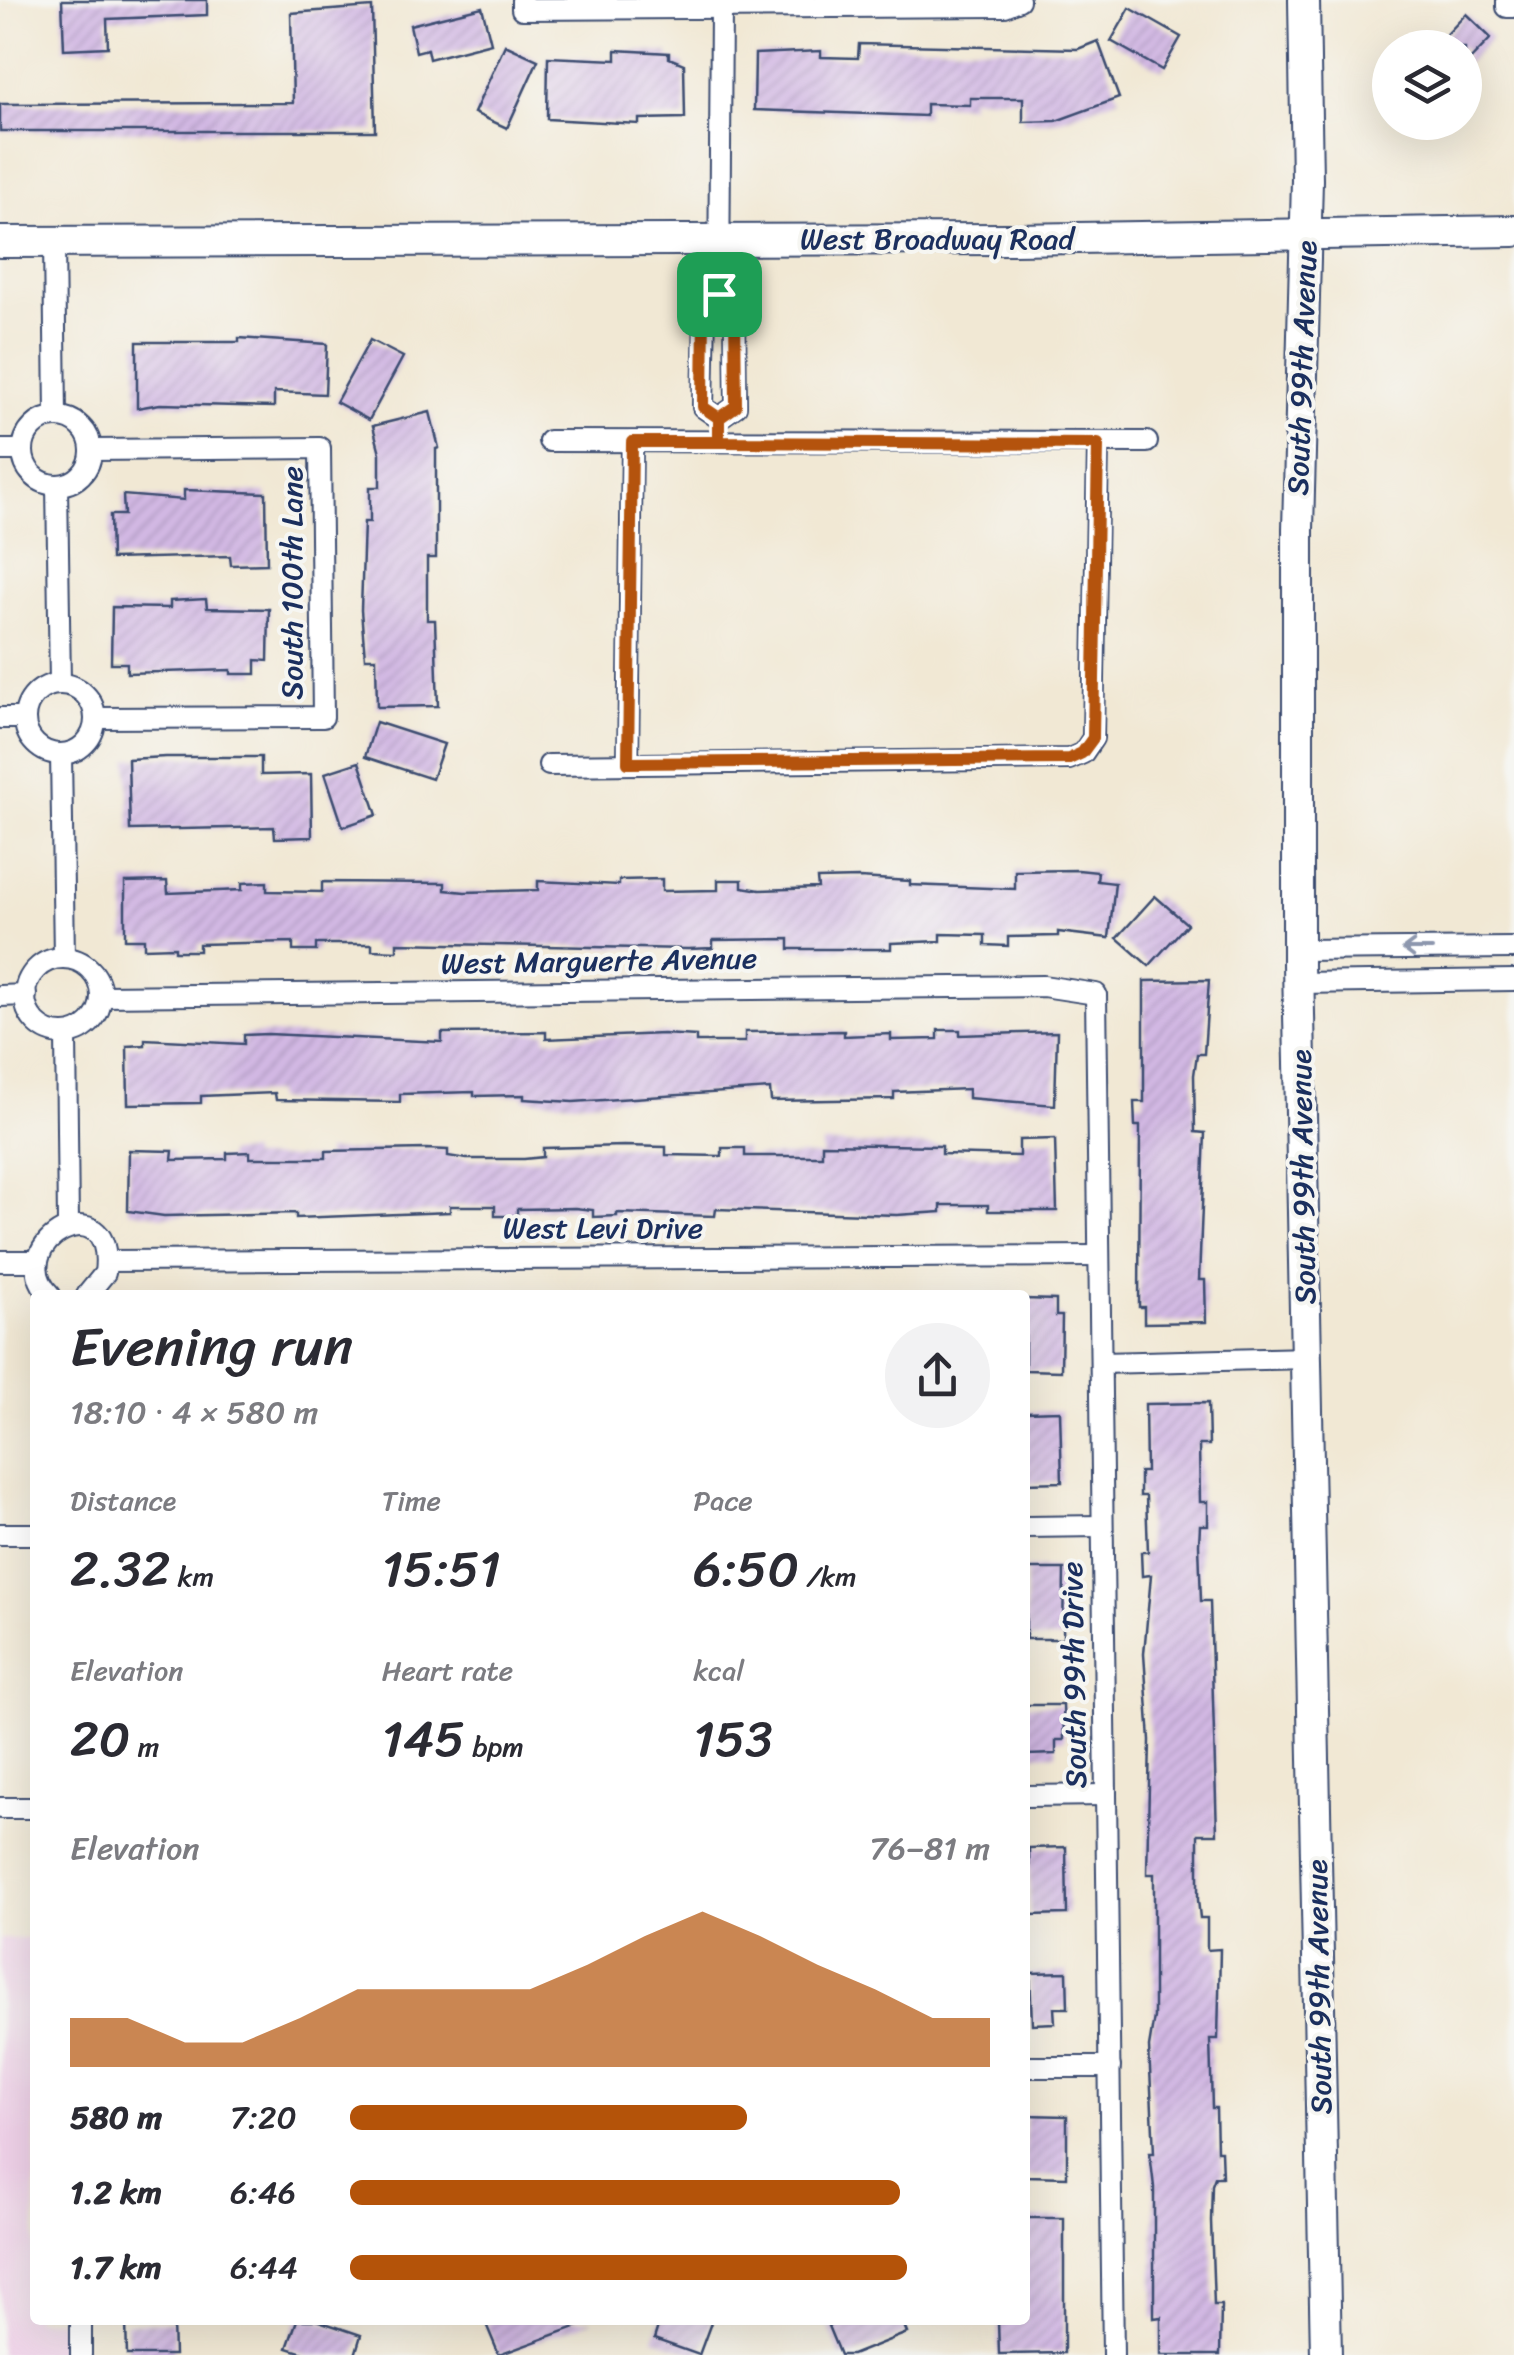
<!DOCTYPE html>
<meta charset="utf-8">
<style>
body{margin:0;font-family:Sriracha,sans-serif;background:#f2f2f3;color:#2b2b33;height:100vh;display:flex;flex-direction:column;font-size:38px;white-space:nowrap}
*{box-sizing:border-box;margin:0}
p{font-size:32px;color:#7c7c81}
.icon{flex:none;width:55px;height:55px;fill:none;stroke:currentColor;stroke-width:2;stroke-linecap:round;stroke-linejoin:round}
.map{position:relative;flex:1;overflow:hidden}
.sheet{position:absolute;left:30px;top:1290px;width:1000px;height:1035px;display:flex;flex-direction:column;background:#fff;border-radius:10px;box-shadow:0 10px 40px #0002}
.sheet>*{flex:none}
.buttons{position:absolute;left:1372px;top:30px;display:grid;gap:20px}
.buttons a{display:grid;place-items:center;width:110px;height:110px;border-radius:50%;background:#fff;box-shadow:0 10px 40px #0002;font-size:50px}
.pin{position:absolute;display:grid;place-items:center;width:85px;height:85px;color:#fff;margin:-42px;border-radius:20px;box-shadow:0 5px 15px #0006}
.round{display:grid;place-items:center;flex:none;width:105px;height:105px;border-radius:52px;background:#f2f2f3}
.summary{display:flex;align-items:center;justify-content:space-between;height:170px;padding:0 40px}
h1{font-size:55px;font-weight:600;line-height:75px}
.figures{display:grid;grid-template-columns:repeat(3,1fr);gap:15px;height:170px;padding:10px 40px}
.figures div{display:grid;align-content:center}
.figures b{font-size:50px;font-weight:600}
.figures small{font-size:28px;font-weight:400}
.figures p{font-size:28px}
.chart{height:280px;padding:20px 40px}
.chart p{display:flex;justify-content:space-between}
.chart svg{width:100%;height:180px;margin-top:10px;fill:#b45309;opacity:.7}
ul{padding:0 40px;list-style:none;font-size:32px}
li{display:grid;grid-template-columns:160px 120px 1fr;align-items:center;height:75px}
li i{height:25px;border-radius:12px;background:#b45309}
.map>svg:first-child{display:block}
</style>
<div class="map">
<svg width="1514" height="2355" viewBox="0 0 1514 2355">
<defs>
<pattern id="building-hatch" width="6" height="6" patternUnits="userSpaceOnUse" patternTransform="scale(2.5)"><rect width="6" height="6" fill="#d2b8e3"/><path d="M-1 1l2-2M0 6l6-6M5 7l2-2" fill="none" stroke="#b49ec5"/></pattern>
</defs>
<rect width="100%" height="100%" fill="#f6f6f2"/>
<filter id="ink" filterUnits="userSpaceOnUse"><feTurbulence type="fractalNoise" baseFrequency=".01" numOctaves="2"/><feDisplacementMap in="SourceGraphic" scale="20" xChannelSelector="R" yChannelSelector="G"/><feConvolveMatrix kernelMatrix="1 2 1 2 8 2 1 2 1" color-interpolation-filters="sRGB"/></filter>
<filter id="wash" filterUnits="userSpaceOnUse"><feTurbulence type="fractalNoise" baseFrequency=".0048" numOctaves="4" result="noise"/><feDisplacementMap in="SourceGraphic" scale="40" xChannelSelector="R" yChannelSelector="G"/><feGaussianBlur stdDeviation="2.25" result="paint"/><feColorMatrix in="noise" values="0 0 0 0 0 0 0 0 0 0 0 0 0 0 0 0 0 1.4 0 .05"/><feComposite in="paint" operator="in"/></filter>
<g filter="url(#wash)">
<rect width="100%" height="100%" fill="#f1e8d4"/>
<path fill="#eed0e7" d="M0,1939H35V2320H61L62,2355H0Z"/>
<g id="blocks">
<g fill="url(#building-hatch)">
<path d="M62,0H207V15L107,19L108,47L64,49Z"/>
<path d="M372,7L375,131H0V104L293,103L291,13Z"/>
<path d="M482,7L491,43L429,59L427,49L416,52L410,25Z"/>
<path d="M1130,8L1181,37L1162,70L1111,41Z"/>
<path d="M1466,14L1491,38L1465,65V48H1434Z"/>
<path d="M1098,41L1119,98L1056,121L1023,122V98H970V105L926,104V116L754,110L755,54L821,51V57L858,58L859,44L1078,49Z"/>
<path d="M505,45L538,60L507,128L474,113Z"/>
<path d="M616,50L669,53V58L684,64L685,118L639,119V124L547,119L548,57L616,60Z"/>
<path d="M239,338L327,344L325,394L274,392V407L160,404L137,408V342H239Z"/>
<path d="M370,340L403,357L369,420L336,402Z"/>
<path d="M430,412L439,448L436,449V558H427V620H435L438,706L377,707L376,658H365L361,610L364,522H370V487H380V453L373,426Z"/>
<path d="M184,490L266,493L267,564L231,565L230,556L111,559L110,515H124L123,495L184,500Z"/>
<path d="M206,599L207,608L269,609L268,661L256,660V674H231V670L127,673V663H111L112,607L170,608V601Z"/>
<path d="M376,722L444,744L432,779L365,757Z"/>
<path d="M166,757H261V775L311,774L312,837L275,838L274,827L130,830L128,759Z"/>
<path d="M359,762L377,815L343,827L325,773Z"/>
<path d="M1078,870L1098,872L1097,881L1115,883L1109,938L1058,932V936L1008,937V946L985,945V935L941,934V941L891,943V949H789V939L713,940V948L688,949L397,943V951L372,950V944H316V951H293V942L199,944V951H175V947L144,948V939H125V882L167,881L168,893L242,890V883L267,882V891L322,892V882L445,883V890L465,892L538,890V881L619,885V880L662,879V891L718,890V880H742V887L760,890L818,888L817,879L859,878L910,881V885L1015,889V871Z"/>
<path d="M1155,896L1187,924L1149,966L1117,938Z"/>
<path d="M1209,980L1204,1054H1197L1194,1075L1195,1132L1205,1133L1199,1280H1205L1206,1322L1144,1323V1307H1139L1140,1126H1135L1134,1102H1144V981Z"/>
<path d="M938,1030H960V1035L1057,1032L1055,1105L968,1098V1089L894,1092V1099L771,1101L770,1089L573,1102L524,1099V1095L474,1096V1092L400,1094V1102L276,1100L275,1093L201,1096V1103L128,1104L127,1046L145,1045V1039L244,1044V1035L268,1034L442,1042V1033L546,1032V1039L663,1034L696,1036V1042H745V1032L844,1031V1036L891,1034V1040L938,1039Z"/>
<path d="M1055,1139L1057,1211H988V1205H941V1212L897,1215L716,1209L715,1216L617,1213V1216L593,1217V1210L575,1208L517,1209V1216H495V1206H450V1212L296,1218V1213L164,1216L128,1211L129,1150L173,1151L172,1160L227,1159V1153L250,1152V1158H326V1151L426,1149L448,1150V1156L467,1159H524L543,1157V1148L624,1146L666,1147V1155L722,1156V1148H745V1156H822V1144L942,1146V1154L1019,1156V1140Z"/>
<path d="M1025,1299L1056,1300V1316H1062L1061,1371L1025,1370Z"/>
<path d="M1208,1403L1209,1445H1199L1200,1502H1208V1525H1200L1199,1544L1201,1601H1210L1217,1834H1198V1900L1200,1918H1207V1950L1220,1949L1218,2039H1210L1212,2108H1216L1217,2151H1221L1222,2177H1215L1212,2185L1211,2221L1214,2305H1221L1220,2355H1161V2317L1154,2318V2187L1150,2153H1154L1149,2047L1154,2017V1874H1147L1150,1740L1144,1654L1151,1575L1142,1576L1141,1552H1148L1146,1496H1140V1472H1146L1145,1404Z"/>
<path d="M1060,1411L1062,1482L1025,1483V1412Z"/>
<path d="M1026,1569H1064L1063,1639H1026Z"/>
<path d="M1025,1705H1063L1064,1740H1056V1754L1026,1755Z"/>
<path d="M1066,1847L1067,1914L1030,1915L1029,1848Z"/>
<path d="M1067,1972L1068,2008H1054L1055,2023L1032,2024L1030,1973Z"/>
<path d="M1025,2115L1067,2116V2177L1025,2176Z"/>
<path d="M1025,2218H1064V2353L999,2354L998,2320H1025Z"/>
<path d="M297,2320H316L361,2335L355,2355H310L287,2348Z"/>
<path d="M495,2320H592V2321L499,2355L486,2324Z"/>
<path d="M660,2320H712L699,2355L654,2339Z"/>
<path d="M843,2320H902L907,2333L852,2355H840L828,2326Z"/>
<path d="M173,2322L174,2355H127L126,2323Z"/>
</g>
</g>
</g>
<g filter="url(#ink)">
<use href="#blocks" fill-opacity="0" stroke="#3b4b70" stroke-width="2.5"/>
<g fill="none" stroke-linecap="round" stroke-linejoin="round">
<defs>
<g id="street">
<path d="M522,0V9L1005,6L1019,0"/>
<path d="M1507,0V7H1514"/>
<path d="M54,241L56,416"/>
<path d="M719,295L735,310L736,406L719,418L703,407L705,309L719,295L721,7"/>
<circle cx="57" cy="451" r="34"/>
<path d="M549,441L1147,442"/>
<path d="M0,450H22"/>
<path d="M91,450L320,448L323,717L95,718"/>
<path d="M57,485L60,683"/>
<circle cx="60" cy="719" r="35"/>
<path d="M0,718H24"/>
<path d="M61,754L64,958"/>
<path d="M628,763L632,442"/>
<path d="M549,765L1069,759L1083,753L1093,738L1098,444"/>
<path d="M1298,950L1514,948"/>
<circle cx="63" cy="996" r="38"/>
<path d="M1298,983L1514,980"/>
<path d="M0,996L26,995"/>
<path d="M101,996L1043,986L1096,994L1113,2355"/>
<path d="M66,1034L68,1225"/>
<path d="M0,1261H30"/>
<path d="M106,1261L1099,1256"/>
<path d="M50,1295C0,1244 116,1181 105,1273L87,1295"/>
<path d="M1101,1363L1308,1358"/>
<path d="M1025,1527L1102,1526"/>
<path d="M0,1534H35"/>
<path d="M1025,1796L1106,1795"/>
<path d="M0,1808H35"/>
<path d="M1025,2067H1110"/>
<path d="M81,2320V2355"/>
</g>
<g id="secondary">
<path d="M1304,0L1307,180L1298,529V964L1326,2355"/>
<path d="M0,242L1014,239L1514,231"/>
</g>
</defs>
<use href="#street" stroke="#3b4b70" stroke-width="24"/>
<use href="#secondary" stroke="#3b4b70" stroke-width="34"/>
<use href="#street" stroke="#fff" stroke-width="20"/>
<use href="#secondary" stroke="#fff" stroke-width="30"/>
</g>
<defs><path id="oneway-shaft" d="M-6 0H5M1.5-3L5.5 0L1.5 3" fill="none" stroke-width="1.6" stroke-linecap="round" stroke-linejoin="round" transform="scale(2.5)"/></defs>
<use stroke="#8d97ae" href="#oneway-shaft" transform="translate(1417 949) rotate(180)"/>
</g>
<g fill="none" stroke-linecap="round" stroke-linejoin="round" filter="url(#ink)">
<defs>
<path id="route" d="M719,294L704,308L703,407L719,418V442H632L628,763L1069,759L1082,753L1093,738L1098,444L719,442V418L736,406L735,310L719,294"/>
</defs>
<use href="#route" stroke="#fff" stroke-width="20"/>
<use href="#route" stroke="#b45309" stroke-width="12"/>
</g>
<g text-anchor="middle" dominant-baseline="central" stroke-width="8" stroke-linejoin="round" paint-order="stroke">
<g font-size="30" fill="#1b2f5e" stroke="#f6f6f2">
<text x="937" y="239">West Broadway Road</text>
<text transform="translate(1302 368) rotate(-88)">South 99th Avenue</text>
<text transform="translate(292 583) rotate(-90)">South 100th Lane</text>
<text transform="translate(599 961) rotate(-1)">West Marguerte Avenue</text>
<text transform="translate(1303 1177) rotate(-91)">South 99th Avenue</text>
<text x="603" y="1228">West Levi Drive</text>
<text transform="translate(1074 1675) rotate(-91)">South 99th Drive</text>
<text transform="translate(1319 1987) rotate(-91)">South 99th Avenue</text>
</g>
</g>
</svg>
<div class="buttons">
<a><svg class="icon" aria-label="layers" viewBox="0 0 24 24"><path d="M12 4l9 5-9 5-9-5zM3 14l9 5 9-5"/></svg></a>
</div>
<div class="pin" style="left:719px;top:294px;background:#1e9e55"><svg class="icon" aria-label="arrive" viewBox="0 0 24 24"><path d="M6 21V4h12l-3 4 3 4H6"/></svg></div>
<section class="sheet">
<div class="summary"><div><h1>Evening run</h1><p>18:10 · 4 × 580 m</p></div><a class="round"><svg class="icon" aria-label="share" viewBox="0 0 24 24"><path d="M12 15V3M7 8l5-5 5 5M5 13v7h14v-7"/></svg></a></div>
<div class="figures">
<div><p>Distance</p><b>2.32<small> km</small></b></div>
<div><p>Time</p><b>15:51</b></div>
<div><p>Pace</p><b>6:50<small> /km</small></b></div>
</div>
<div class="figures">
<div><p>Elevation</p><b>20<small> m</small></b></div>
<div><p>Heart rate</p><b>145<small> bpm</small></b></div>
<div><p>kcal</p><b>153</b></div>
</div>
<div class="chart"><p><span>Elevation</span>76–81 m</p>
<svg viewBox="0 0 160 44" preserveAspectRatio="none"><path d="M0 44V32L10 32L20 38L30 38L40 32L50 25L60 25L70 25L80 25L90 19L100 12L110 6L120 12L130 19L140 25L150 32L160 32V44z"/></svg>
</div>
<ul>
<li><b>580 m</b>7:20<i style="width:62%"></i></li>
<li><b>1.2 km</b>6:46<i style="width:86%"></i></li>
<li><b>1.7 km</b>6:44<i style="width:87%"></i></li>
</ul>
</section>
</div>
